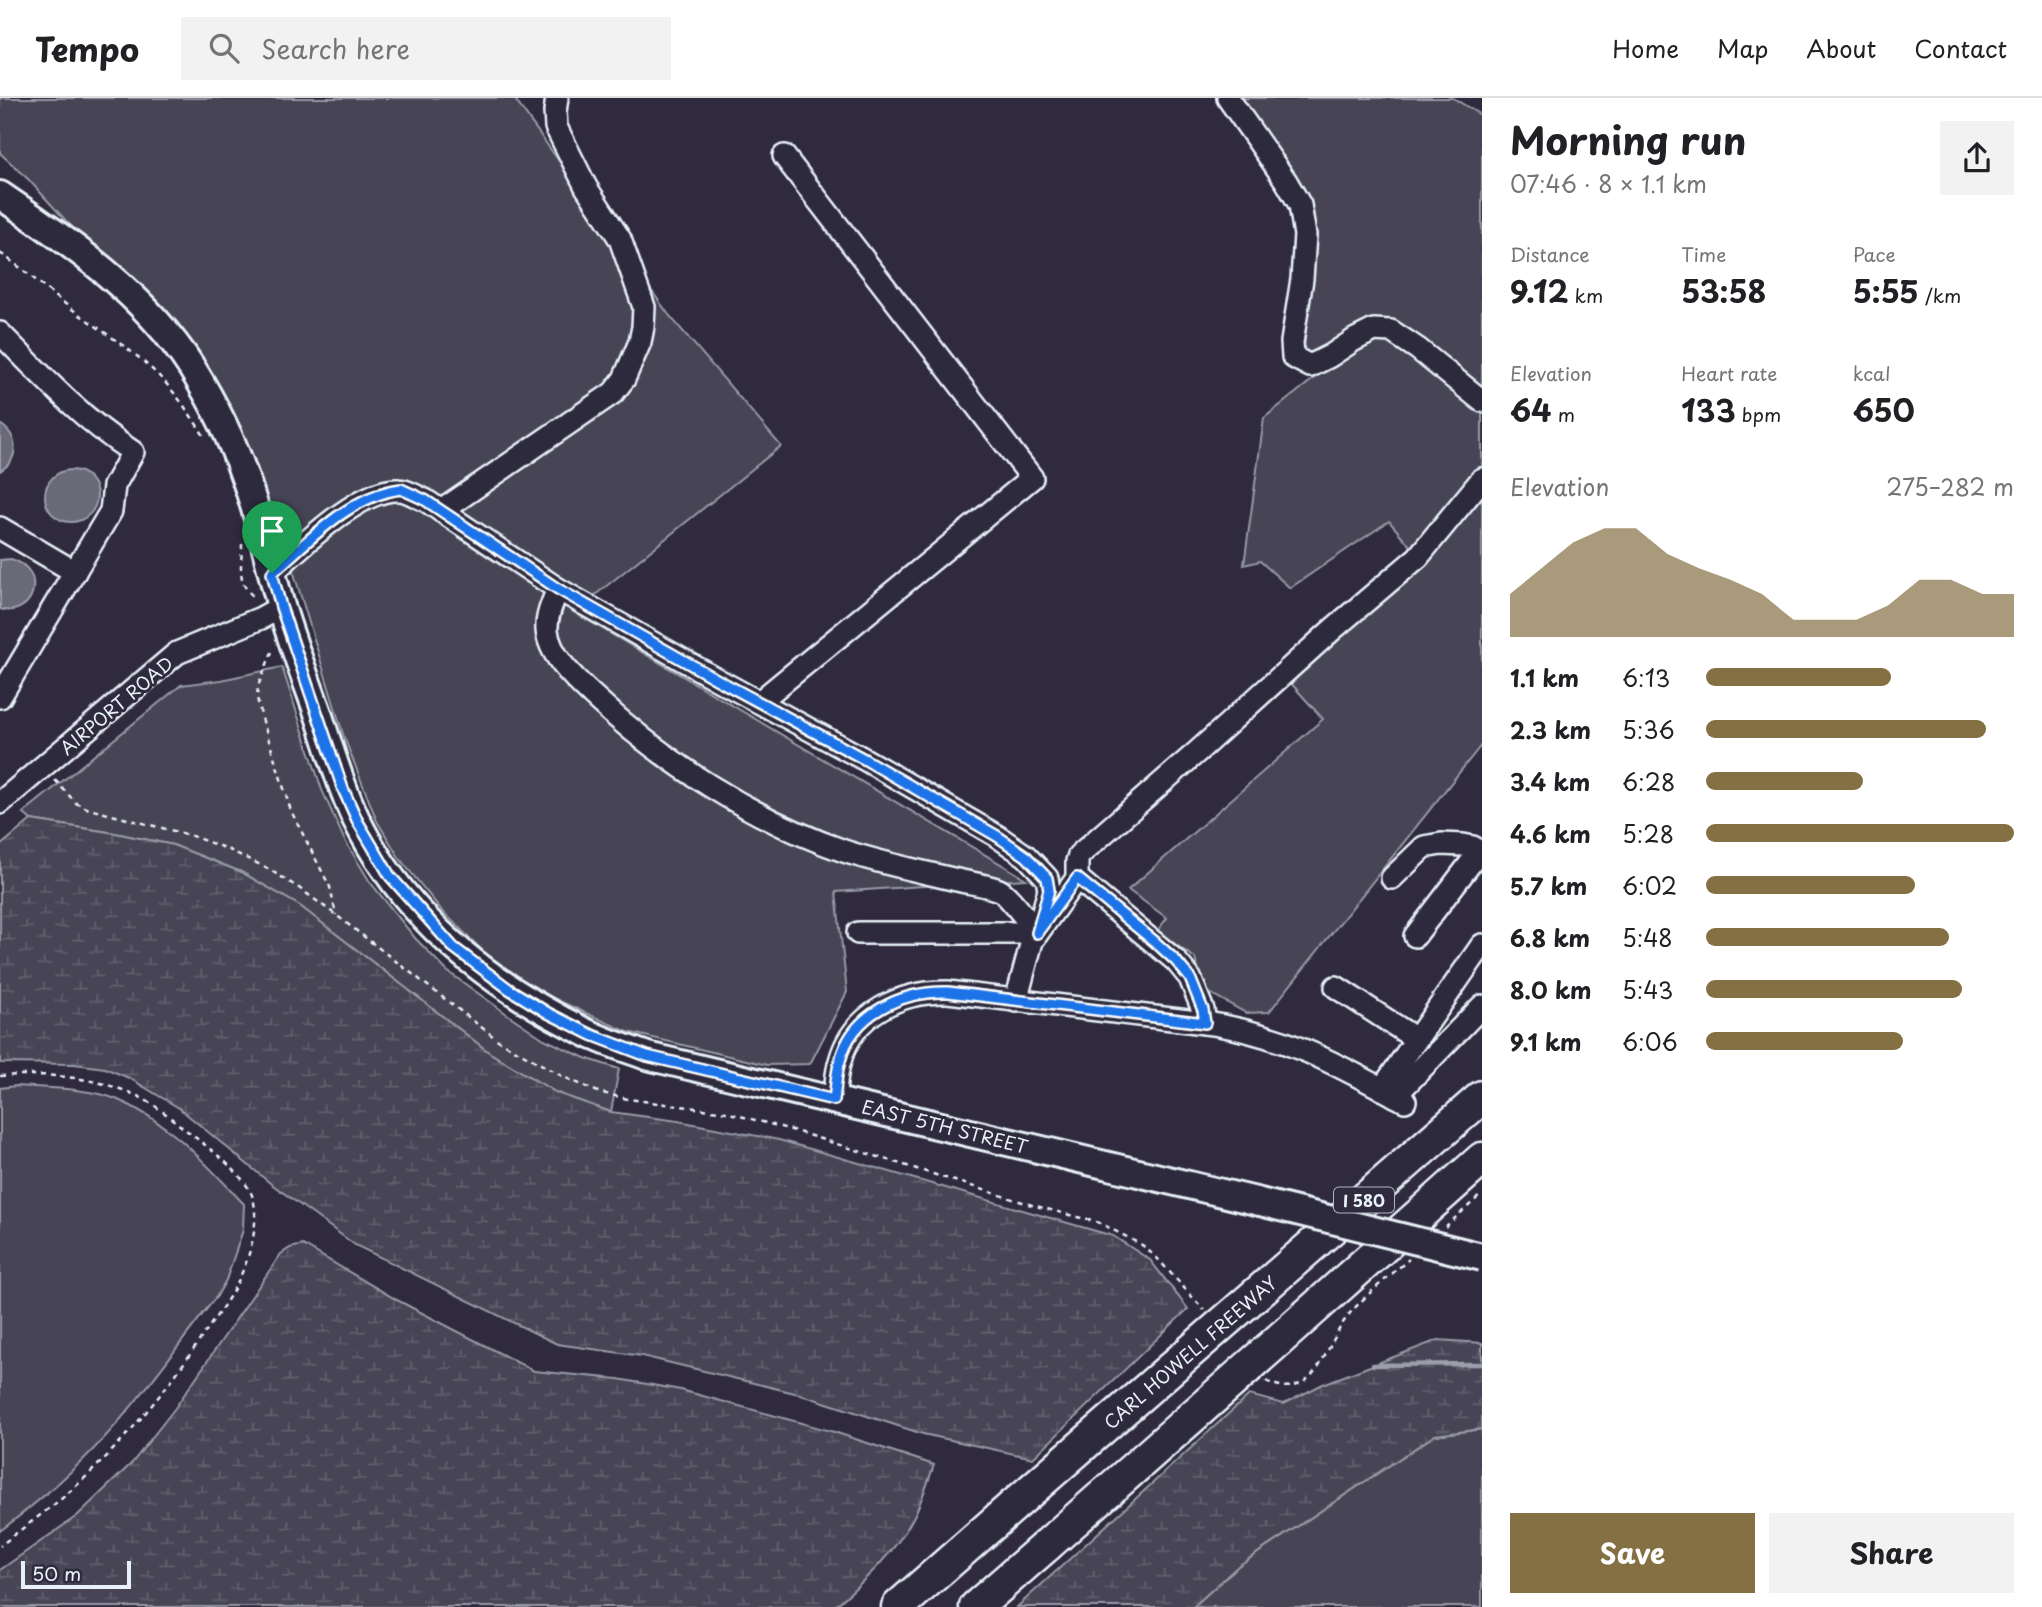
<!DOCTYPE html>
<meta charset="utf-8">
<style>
body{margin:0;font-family:"Playpen Sans",sans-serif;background:#f2f2f2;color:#202124;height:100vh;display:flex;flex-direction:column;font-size:26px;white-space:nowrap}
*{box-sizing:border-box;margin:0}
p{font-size:23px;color:#757577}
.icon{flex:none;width:38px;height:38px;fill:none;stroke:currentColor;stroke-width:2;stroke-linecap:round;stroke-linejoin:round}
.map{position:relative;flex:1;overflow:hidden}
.side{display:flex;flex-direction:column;background:#fff;width:560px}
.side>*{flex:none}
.scale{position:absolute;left:21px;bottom:18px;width:110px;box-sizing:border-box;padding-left:7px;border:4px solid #e8f1f8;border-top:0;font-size:19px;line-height:24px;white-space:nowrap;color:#e8f1f8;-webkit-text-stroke:5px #2f2a3d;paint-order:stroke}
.pin{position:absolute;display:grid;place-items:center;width:60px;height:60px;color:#fff;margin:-72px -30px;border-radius:50% 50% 50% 0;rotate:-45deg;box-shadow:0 0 7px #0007}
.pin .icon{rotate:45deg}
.round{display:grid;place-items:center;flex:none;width:74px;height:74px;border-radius:0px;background:#f2f2f2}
.summary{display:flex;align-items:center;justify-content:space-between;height:119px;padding:0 28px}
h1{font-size:38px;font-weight:700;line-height:52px}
.figures{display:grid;grid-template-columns:repeat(3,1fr);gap:10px;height:119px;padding:7px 28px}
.figures div{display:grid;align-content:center}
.figures b{font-size:30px;font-weight:700}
.figures small{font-size:19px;font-weight:400}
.figures p{font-size:19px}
.chart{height:196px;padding:14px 28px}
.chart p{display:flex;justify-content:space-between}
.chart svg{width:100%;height:126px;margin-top:7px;fill:#847042;opacity:.7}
.cta{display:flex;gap:14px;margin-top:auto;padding:14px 28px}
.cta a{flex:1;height:80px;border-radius:0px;background:#847042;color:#fff;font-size:28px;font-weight:700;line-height:80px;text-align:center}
.cta a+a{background:#f2f2f2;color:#202124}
ul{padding:0 28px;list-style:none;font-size:23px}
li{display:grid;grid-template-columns:112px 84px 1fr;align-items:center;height:52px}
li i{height:18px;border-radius:9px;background:#847042}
header{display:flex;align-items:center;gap:42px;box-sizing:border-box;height:98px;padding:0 35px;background:#fff;border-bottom:2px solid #e0e0e0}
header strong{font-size:33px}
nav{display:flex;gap:38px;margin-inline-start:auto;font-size:24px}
.search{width:490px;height:63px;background:#f2f2f2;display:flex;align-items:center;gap:18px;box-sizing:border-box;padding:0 24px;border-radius:0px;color:#757577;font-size:26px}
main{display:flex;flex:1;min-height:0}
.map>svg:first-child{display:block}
</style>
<header>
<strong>Tempo</strong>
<div class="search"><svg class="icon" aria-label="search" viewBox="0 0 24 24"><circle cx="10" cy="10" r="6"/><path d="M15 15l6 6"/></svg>Search here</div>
<nav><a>Home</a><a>Map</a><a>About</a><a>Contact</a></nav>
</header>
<main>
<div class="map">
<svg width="1482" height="1509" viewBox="0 0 1482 1509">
<defs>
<pattern id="wetland-marsh" width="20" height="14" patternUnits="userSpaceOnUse" patternTransform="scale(1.75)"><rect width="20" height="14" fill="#464455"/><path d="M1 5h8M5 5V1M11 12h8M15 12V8" fill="none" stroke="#615f6e"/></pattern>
</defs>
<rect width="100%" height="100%" fill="#2f2a3d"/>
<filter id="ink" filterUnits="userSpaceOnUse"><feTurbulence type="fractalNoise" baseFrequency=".0143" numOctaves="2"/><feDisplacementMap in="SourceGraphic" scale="14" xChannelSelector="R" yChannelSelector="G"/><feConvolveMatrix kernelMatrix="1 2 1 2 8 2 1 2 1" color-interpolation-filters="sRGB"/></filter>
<g filter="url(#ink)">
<g fill="#464455" stroke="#979aa6" stroke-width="2">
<path d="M0,0H521L516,3L669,217L781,348L574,514L1026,781L836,794L847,894L810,966L767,967L628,934L555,901L519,880L483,853L442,813L400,761L377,723L344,639L292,469L251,360L211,274L184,236L152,199L69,126L28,81L0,55Z"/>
<path d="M1238,0H1453L1482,18V294L1390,225L1373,221L1349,233L1313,258L1304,252L1315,126L1310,107Z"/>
<path d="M1373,242H1393L1482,312V368L1426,434L1411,449L1389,423L1290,490L1260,463L1244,467L1264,320L1354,249Z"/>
<path d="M1482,394V646L1269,914L1246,915L1203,891L1195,860L1157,833L1167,820L1128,792L1323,621L1289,583Z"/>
<path d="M282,569L322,692L344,741L370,784L415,840L447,873L507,916L544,941L585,960L619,971L611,1014L556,995L490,955L300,808L241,774L173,747L115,735L31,722L23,715L181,587L221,582Z"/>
<path d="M16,988C45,990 90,990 116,1001C168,1022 206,1066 244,1106L243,1132L226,1182L217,1198C179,1245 145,1296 104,1340C72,1375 37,1405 0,1433V990Z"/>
<path d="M1482,1331V1509H1193L1238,1468L1435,1337Z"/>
</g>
<g fill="url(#wetland-marsh)" stroke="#979aa6" stroke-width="2">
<path d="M31,722L115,735L173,747L241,774L300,808L490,955L557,995L611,1014L678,1023L779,1042L1113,1138L1150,1162L1188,1211L1033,1360L923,1336L799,1296L642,1258L557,1246L355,1147L270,1085L179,1010L129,980L105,970L74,966L0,965V748Z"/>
<path d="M303,1147L397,1202L534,1273L618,1281L681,1292L834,1334L934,1367C928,1384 922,1402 914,1418C896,1454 864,1483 834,1509H0V1472L77,1418L132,1365L175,1310L281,1156L290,1150Z"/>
<path d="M1438,1242L1482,1245V1331L1435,1337L1238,1468L1193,1509H1017L1249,1297L1284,1306L1323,1286Z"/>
</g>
<g fill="#696978" stroke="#9c9fab" stroke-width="2">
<path d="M0,326C19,338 20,361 0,373Z"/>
<circle cx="71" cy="398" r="26"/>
<path d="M11,461C49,472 34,521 0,511V462Z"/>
</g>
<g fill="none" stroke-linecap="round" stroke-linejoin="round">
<path stroke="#9c9fab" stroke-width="4.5" d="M1373,1267L1482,1266"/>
<defs>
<g id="minor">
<path d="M1228,0L1286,83L1300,107L1305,137L1302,181L1292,244L1293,259L1310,268L1330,258L1354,242L1374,232L1391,233L1418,251L1482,303"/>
<path d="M0,235C41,277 83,322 133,354L114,388L111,413L0,599"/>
<path d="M441,413L613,295L624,281L640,244L643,229L644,209L620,141L586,89L556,29L555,14L557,0"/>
<path d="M0,430L75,474"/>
<path d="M272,475C300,450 361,389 399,392C407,392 417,399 425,402L558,491L718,582L864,661L997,738L1026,758L1047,780L1049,792L1037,835"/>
<path d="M558,491C553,503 546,518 547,532C549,557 574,580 592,597C662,663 752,721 844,753C880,765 919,773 957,782C970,785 986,787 999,792C1007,795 1030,826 1037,835"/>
<path d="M759,604L1032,380L784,58"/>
<path d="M0,705L177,555L261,520L281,509"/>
<path d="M1392,780L1424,749L1441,746L1463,747L1473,749L1482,756"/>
<path d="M858,835H1037"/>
<path d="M1415,838L1479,754"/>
<path d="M1336,889L1416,941"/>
<path d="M1016,903L1032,843L1077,780"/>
<path d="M1205,925L1203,912L1190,880L1176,863L1077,780V763L1079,757L1197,654L1333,531L1418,459L1482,381"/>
<path d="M1382,991L1482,847"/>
<path d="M1395,998L1482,908"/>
<path d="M834,1002C836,989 836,975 840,963C853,915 901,893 948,894L1213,926C1290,939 1338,967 1405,1003"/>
</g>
<path id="major" d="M0,97C71,145 145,196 192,270C213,304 231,339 244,377C260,419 268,464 281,508C292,544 305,579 318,615C330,651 340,687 356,721C404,820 492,889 589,936C608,945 628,951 647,958L1260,1104"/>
<g id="highway">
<path d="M1246,1205L1482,999"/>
<path d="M1280,1241L1482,1061"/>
<path d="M898,1509L1013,1408"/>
<path d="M976,1509L1047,1447"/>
</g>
</defs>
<use href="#minor" stroke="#e8f1f8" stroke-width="26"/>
<use href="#major" stroke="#e8f1f8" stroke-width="32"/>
<use href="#highway" stroke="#e8f1f8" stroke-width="37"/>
<g stroke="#e8f1f8" stroke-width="2.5" stroke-dasharray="5 5" stroke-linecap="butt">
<path d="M0,155C24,171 45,191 68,208C98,231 131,250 158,277C177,296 192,319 206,341"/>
<path d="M242,446C242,466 236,484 253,498"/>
<path d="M272,554L258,588L257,600L261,617L291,713L330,789L336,817"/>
<path d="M55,682L76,705L89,711L189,737L227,751L265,769L299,790L336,817L498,942L564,979L598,994L628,1001L726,1014L795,1033L1032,1107L1100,1125L1142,1147L1157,1160L1204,1212"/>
<path d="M0,978C45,975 93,978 135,997C156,1006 173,1022 191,1036C210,1051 246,1077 253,1100C260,1128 249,1162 236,1187C227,1204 215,1220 204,1236C166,1293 119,1351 67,1396C46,1414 22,1430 0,1448"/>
<path d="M1445,1129L1482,1096"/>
<path d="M1266,1283C1318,1309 1326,1240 1352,1213C1369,1194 1390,1178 1409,1161"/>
</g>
<use href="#minor" stroke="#2f2a3d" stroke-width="21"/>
<use href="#major" stroke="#2f2a3d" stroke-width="26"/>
<use href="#highway" stroke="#2f2a3d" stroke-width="32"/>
<defs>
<path id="major-bridge" d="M1260,1104L1482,1159"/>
<g id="highway-bridge">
<path d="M1013,1408L1246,1205"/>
<path d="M1047,1447L1280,1241"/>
</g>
</defs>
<use href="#major-bridge" stroke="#e8f1f8" stroke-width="32" stroke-linecap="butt"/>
<use href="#highway-bridge" stroke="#e8f1f8" stroke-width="37" stroke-linecap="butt"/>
<use href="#major-bridge" stroke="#2f2a3d" stroke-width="26"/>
<use href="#highway-bridge" stroke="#2f2a3d" stroke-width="32"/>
</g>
</g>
<g fill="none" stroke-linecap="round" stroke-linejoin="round" filter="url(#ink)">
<defs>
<path id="route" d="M401,391L425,402L558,491L718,582L864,661L997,738L1026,758L1047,780L1049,792L1037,835L1077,780L1154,843L1176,863L1190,880L1203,912L1205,925L948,894C902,893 852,915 840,963C836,975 836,989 834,1002L647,958L592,937L548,915L509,891L453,849L390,778L358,724L343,691L281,509L272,475C310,442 349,398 401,391Z"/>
</defs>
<use href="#route" stroke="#fff" stroke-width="14"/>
<use href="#route" stroke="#1a73e8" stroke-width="9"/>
</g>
<g text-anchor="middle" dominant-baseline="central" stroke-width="6" stroke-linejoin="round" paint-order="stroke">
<rect fill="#2f2a3d" stroke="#b0b5c0" stroke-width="2" x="1334" y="1089.5" width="60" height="25" rx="5"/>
<g font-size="16" font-weight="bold" fill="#e8f1f8">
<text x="1364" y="1102">I 580</text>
</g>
<g font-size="18" fill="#e8f1f8" stroke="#2f2a3d">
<text transform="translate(116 607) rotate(-40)">AIRPORT ROAD</text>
<text transform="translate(945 1028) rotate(14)">EAST 5TH STREET</text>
<text transform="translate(1190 1254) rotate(-41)">CARL HOWELL FREEWAY</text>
</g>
</g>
</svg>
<div class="scale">50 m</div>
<div class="pin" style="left:272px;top:475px;background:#1e9e55"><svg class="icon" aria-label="arrive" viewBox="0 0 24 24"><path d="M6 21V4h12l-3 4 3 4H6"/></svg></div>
</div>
<section class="side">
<div class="summary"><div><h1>Morning run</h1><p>07:46 · 8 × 1.1 km</p></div><a class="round"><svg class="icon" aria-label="share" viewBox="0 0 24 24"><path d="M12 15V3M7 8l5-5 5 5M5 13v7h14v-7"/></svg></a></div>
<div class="figures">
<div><p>Distance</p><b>9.12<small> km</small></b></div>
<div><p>Time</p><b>53:58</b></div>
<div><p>Pace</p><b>5:55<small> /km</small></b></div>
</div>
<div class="figures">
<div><p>Elevation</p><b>64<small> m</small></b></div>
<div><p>Heart rate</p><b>133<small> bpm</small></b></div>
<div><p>kcal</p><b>650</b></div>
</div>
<div class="chart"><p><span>Elevation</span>275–282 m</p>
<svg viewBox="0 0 160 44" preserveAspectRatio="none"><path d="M0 44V29L10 20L20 11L30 6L40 6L50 15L60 20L70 24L80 29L90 38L100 38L110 38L120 33L130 24L140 24L150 29L160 29V44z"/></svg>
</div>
<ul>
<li><b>1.1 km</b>6:13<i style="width:60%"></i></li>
<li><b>2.3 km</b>5:36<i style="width:91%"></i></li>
<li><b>3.4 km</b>6:28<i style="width:51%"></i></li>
<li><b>4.6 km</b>5:28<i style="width:100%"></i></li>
<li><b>5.7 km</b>6:02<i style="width:68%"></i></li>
<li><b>6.8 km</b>5:48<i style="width:79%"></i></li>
<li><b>8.0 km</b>5:43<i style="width:83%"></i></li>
<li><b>9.1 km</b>6:06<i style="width:64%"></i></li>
</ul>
<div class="cta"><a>Save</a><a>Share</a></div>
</section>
</main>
